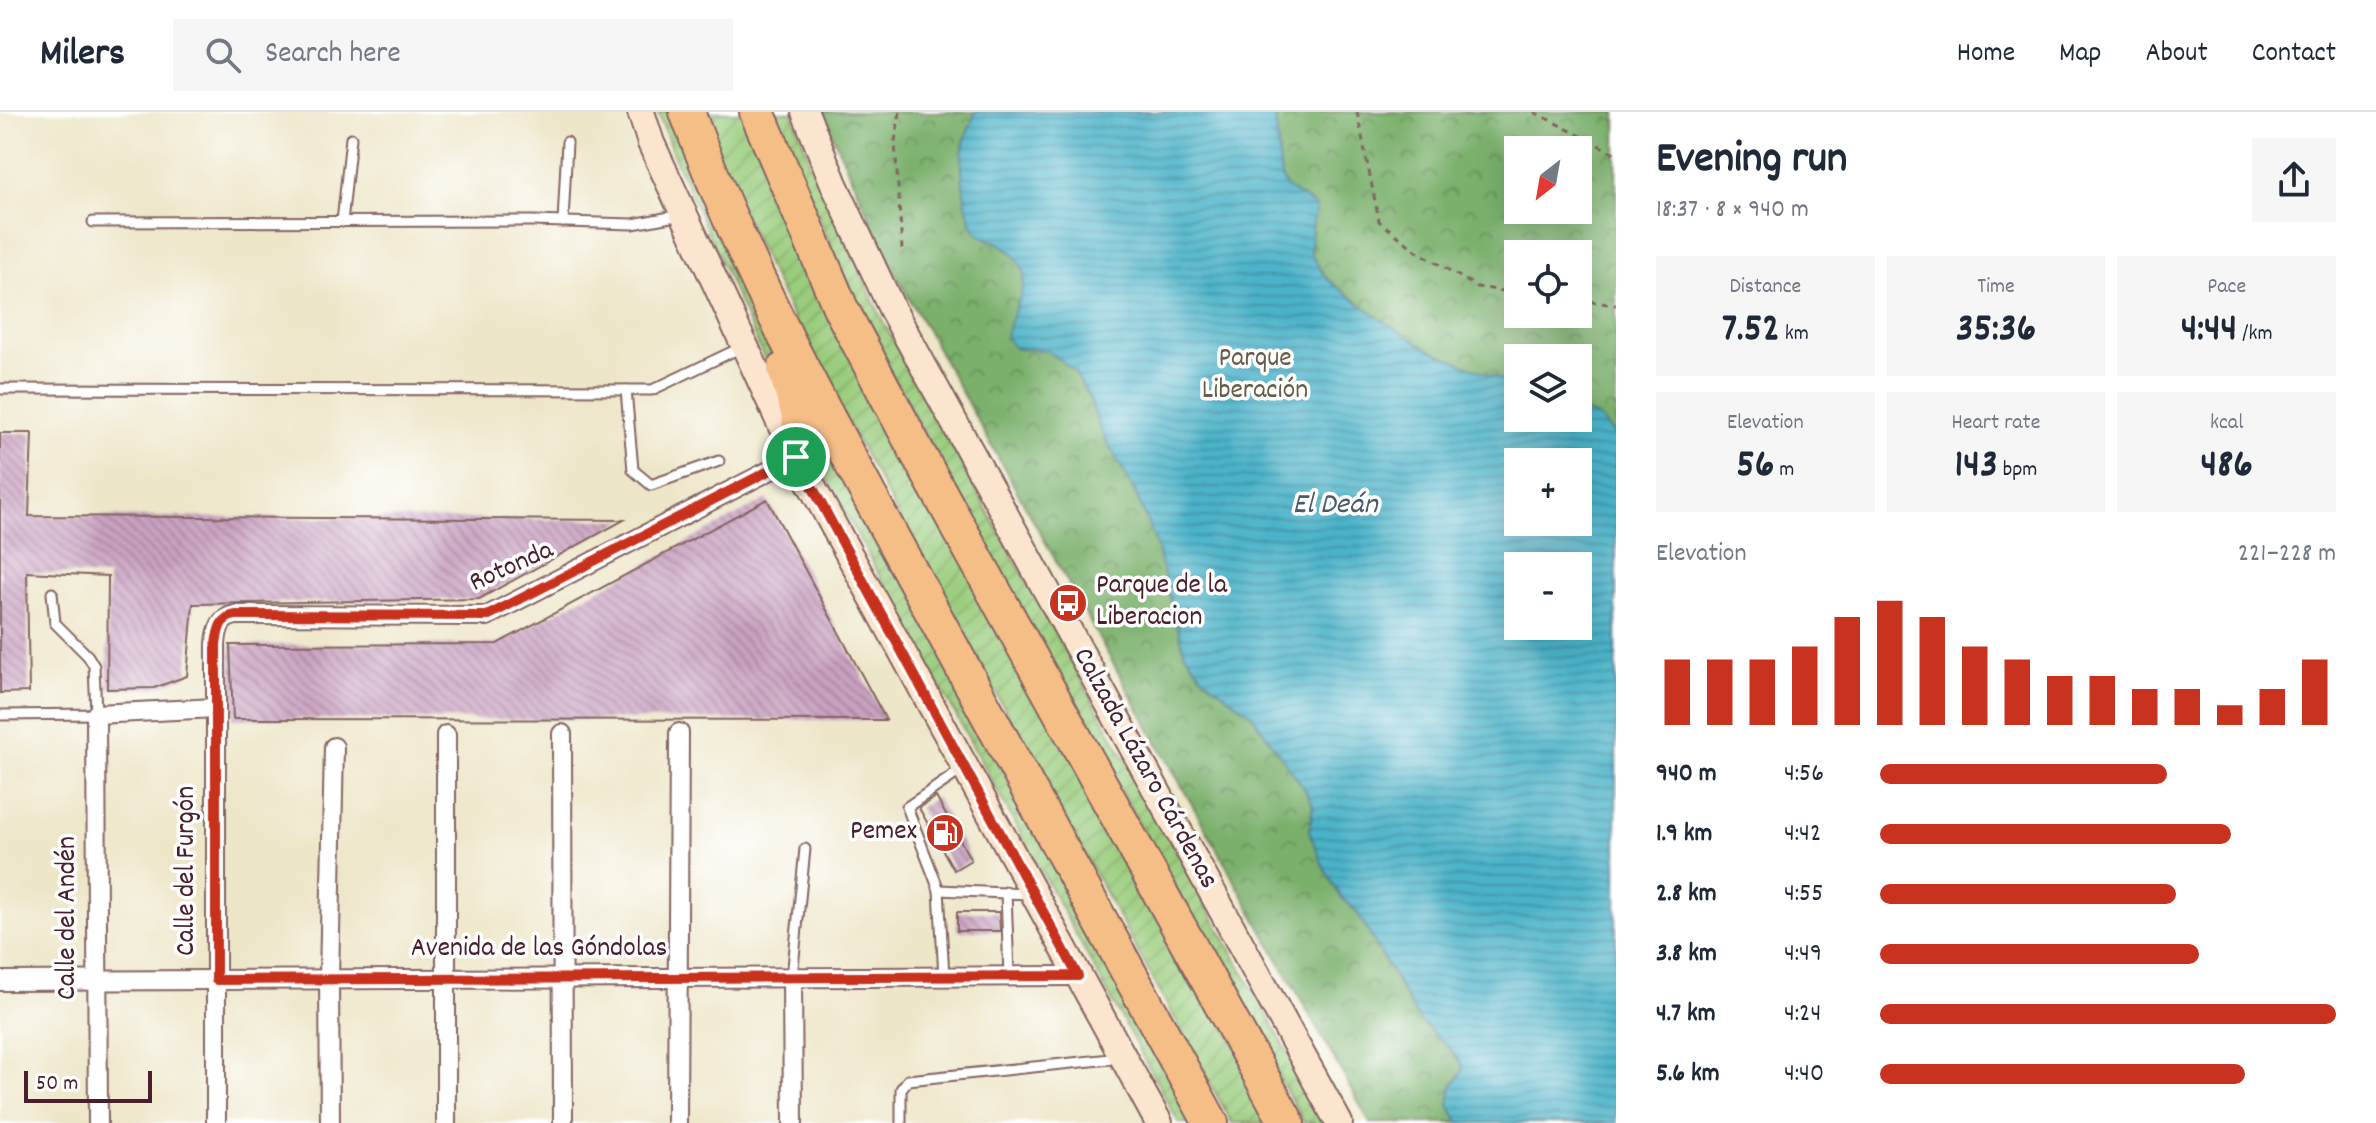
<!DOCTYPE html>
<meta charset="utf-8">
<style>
body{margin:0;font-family:Dekko,sans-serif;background:#f6f6f7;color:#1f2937;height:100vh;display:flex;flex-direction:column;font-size:30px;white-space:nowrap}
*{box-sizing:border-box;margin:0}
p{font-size:26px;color:#747a83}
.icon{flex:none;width:44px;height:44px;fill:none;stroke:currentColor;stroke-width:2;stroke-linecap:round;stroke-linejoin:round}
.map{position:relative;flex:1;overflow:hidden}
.sheet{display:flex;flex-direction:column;background:#fff;width:760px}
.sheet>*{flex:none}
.needle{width:52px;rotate:211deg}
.tools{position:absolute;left:1504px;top:24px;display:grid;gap:16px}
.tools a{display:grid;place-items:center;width:88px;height:88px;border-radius:0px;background:#fff;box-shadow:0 8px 32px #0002;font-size:40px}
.scale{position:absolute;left:24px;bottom:20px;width:128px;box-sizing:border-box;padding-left:8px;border:4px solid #4a1f2b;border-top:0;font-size:22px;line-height:28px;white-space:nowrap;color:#4a1f2b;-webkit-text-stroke:6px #fff;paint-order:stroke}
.pin{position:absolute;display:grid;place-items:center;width:68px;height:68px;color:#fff;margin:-34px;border:4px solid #fff;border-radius:50%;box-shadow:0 2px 8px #0007}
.round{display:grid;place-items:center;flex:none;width:84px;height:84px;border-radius:0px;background:#f6f6f7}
.summary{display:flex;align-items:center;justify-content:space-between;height:136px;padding:0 40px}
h1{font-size:44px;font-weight:700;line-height:60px}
.metrics{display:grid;grid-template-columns:repeat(3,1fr);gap:12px;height:136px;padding:8px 40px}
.metrics div{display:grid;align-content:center;border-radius:0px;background:#f6f6f7;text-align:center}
.metrics b{font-size:40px;font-weight:700}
.metrics small{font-size:22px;font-weight:400}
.metrics p{font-size:22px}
.chart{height:224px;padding:16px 40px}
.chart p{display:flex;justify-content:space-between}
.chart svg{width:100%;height:144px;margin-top:8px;stroke:#c8321e;stroke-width:6}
ul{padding:0 40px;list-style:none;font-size:26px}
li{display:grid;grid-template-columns:128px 96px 1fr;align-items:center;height:60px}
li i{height:20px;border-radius:10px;background:#c8321e}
header{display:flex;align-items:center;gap:48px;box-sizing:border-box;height:112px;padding:0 40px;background:#fff;border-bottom:2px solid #e0e1e3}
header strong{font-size:38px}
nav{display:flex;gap:44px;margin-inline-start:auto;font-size:28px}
.search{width:560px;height:72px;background:#f6f6f7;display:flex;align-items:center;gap:20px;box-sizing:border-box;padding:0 28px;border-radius:0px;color:#747a83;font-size:30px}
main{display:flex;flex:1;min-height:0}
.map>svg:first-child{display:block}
</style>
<header>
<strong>Milers</strong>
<div class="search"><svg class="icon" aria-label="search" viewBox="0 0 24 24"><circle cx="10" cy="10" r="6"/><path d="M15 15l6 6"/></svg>Search here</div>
<nav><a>Home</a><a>Map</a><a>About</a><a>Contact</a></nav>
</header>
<main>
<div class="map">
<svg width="1616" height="1011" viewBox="0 0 1616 1011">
<defs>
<pattern id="forest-crowns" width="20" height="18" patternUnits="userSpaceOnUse" patternTransform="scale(2)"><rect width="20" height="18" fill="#7ab06c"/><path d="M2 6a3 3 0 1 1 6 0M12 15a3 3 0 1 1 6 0" fill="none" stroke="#668f59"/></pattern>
<pattern id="garden-furrows" width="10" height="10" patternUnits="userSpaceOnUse" patternTransform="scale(2)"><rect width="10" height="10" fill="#99cc7c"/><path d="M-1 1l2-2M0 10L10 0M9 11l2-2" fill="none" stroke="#85af6b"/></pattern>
<pattern id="water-rules" width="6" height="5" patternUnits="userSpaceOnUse" patternTransform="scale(2)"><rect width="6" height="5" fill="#4bb3c9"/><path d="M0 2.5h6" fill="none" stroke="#4091a3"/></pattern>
<pattern id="building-back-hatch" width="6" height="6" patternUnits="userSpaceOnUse" patternTransform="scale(2)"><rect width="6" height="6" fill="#c9a1c1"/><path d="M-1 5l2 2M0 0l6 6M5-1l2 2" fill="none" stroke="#a5839d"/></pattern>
</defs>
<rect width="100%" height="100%" fill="#fff"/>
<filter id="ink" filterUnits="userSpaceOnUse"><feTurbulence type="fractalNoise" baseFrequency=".0125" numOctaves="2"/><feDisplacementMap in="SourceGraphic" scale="16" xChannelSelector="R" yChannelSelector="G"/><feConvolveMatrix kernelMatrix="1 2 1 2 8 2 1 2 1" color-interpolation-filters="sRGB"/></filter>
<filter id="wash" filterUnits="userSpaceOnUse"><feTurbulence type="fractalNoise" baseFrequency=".006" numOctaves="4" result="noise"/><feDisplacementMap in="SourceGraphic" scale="32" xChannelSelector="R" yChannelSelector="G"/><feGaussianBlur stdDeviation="1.8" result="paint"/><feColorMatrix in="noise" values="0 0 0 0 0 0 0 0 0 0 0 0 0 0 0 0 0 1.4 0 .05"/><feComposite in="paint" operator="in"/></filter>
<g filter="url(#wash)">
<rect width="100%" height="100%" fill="#eee6c9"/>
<path fill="url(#forest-crowns)" stroke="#62684c" stroke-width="2" fill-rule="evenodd" d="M822,0H1616V1011H1370L891,154ZM1518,38H1578V98H1518ZM1518,142H1578V202H1518ZM1518,246H1578V306H1518ZM1518,350H1578V410H1518ZM1518,454H1578V514H1518Z"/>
<g fill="url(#garden-furrows)" stroke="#727654" stroke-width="2">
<path d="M658,0H678L751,173L787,297L674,45Z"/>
<path d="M701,0H745L1276,1011H1232L814,250L736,87Z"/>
<path d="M774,0H792L814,59L883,210L1327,1011H1304L868,220Z"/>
<path d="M811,293L1204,1011H1179L819,353Z"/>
</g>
<path fill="url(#water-rules)" stroke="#4a697a" stroke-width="2" fill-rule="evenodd" d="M975,0H1275L1281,65L1287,76L1316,94L1312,115L1311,142L1326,166L1382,208L1428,237L1518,275V306H1578V296L1599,306L1616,324V1011H1459L1449,993L1452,974L1462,960V953L1451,938L1418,907L1357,800L1341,785L1332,770L1323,754L1309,719L1313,693L1305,678L1251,602L1203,565L1185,541L1155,429L1135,380L1100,317L1090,288L1074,259L1046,238L1019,237L1013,235L1006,226C1008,206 1026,181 1024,162C1023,151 1011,139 1002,133C996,128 986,128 980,123C965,113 959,52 963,35C965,23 972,12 975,0ZM1518,350H1578V410H1518ZM1518,454H1578V514H1518Z"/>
<g id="blocks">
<g fill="url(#building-back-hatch)">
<path d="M0,321H32L29,404L624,408L479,487L193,492L187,564L154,576L107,577L108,464L27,460L29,580L0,581Z"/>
<path d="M767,387L886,608L233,607L230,533L497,532Z"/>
<path d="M936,685L971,748L954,758L919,696Z"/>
<path d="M957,800H999L1000,819H957Z"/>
</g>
</g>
</g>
<g filter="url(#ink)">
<use href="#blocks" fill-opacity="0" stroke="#836562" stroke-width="2"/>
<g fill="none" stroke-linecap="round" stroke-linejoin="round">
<defs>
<g id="lane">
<path d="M93,110L532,109L633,112L681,103"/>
<path d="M342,110L351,26"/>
<path d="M563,110L567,30"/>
<path d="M0,277L652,278L742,235"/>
<path d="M626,278L633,358L651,373L719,349"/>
<path d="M0,603L96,602L94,554L88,544L55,511L52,481"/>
<path d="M939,778L907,695L963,657"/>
<path d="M1006,780L1009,864"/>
<path d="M944,864L939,778L1029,782"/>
<path d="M792,865L805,737"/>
<path d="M901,1011V977L908,968L1120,946"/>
</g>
<g id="street">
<path d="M562,622L563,1011"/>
<path d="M446,623V1011"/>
<path d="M792,865L793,1011"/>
<path d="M0,869L1078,864"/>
<path d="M98,1011L96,602L216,596"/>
<path d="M216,1011V532C217,518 220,505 236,503L487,504L796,345"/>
<path d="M330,1011L329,867L334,635"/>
<path d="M677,1011L679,621"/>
</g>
<g id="secondary">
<path d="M641,0L651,31L796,345L1159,1011"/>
<path d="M805,0L834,72L892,197L1339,1011"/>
</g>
<g id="highway">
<path d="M687,0C750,171 840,330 927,490C1021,664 1116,838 1211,1011"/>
<path d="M757,0L841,197L917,340L1287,1011"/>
<path d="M785,257L800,306L796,345"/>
</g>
</defs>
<use href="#lane" stroke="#836562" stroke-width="13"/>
<use href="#street" stroke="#836562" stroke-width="22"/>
<use href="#secondary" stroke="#836562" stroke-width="30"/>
<use href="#highway" stroke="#836562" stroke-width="38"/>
<g stroke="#836562" stroke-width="3" stroke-dasharray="6 6" stroke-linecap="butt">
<path d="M900,0L895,29L902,137"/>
<path d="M1357,0L1379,109L1417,139L1477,175L1518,181"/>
<path d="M1534,0L1616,42"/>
<path d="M1578,188L1616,193"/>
</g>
<use href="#lane" stroke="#fff" stroke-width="9"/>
<use href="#street" stroke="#fff" stroke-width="18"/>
<use href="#secondary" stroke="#fbe5cf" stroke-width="26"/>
<use href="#highway" stroke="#f6be87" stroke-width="34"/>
</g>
</g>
<g fill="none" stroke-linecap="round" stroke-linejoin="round" filter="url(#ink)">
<defs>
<path id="route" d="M796,345L1078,864L216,868V532C218,518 220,505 236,503L487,504Z"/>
</defs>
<use href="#route" stroke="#fff" stroke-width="16"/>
<use href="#route" stroke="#c8321e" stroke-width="10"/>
</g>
<defs>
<symbol id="bus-disc" viewBox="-11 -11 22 22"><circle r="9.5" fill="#c8321e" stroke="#fff"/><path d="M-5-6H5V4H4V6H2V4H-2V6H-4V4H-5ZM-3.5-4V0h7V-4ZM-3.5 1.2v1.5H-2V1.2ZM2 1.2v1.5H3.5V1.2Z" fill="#fff"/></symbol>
<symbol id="fuel-disc" viewBox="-11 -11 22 22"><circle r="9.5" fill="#c8321e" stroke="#fff"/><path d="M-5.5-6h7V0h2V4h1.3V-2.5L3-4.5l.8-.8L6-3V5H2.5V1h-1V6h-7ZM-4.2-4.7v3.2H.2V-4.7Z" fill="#fff"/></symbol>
</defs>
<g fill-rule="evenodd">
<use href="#bus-disc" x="1046" y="469" width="44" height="44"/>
<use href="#fuel-disc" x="923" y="699" width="44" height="44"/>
</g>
<g text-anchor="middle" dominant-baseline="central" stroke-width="7" stroke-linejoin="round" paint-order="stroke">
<g font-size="28" fill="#665c47" stroke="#fff">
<text x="1255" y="248">Parque<tspan x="1255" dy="32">Liberación</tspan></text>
</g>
<g font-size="28" fill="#4a1f2b" stroke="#fff">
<text transform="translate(512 456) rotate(-24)">Rotonda</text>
<text transform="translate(1144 657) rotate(61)">Calzada Lázaro Cárdenas</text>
<text transform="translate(188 759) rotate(-90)">Calle del Furgón</text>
<text transform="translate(69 806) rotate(-90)">Calle del Andén</text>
<text x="539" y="838">Avenida de las Góndolas</text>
</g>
<g font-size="28" fill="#4a1f2b" stroke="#fff" text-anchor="start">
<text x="1096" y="475">Parque de la<tspan x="1096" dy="32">Liberacion</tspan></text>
<text x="917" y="721" text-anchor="end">Pemex</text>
</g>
<g font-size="30" font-style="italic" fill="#4a5a6a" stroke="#fff">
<text x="1335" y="394">El Deán</text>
</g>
</g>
</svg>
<div class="tools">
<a><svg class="needle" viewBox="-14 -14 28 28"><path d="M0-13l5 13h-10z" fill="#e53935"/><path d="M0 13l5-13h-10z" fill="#747a83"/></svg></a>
<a><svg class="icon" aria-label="locate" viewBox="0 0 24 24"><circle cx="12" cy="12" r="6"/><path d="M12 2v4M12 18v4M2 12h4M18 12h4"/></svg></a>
<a><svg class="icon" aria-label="layers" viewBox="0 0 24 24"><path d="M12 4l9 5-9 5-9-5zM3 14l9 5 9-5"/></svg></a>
<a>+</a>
<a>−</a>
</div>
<div class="scale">50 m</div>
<div class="pin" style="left:796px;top:345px;background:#1e9e55"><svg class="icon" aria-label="arrive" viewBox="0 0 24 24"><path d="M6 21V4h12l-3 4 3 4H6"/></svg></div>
</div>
<section class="sheet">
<div class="summary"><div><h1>Evening run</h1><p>18:37 · 8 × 940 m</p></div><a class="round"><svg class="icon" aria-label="share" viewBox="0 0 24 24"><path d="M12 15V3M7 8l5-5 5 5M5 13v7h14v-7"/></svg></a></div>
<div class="metrics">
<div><p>Distance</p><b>7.52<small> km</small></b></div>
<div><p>Time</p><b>35:36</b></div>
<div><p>Pace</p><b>4:44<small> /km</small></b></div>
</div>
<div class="metrics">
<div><p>Elevation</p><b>56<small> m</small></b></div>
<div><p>Heart rate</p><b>143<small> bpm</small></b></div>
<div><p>kcal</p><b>486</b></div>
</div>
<div class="chart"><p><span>Elevation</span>221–228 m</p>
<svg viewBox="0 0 160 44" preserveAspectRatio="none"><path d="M5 44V24M15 44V24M25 44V24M35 44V20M45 44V11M55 44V6M65 44V11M75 44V20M85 44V24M95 44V29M105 44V29M115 44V33M125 44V33M135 44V38M145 44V33M155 44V24"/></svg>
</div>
<ul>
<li><b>940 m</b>4:56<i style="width:63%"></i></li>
<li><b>1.9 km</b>4:42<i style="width:77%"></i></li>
<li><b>2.8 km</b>4:55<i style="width:65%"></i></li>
<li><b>3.8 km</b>4:49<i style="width:70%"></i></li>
<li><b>4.7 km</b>4:24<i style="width:100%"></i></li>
<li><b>5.6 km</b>4:40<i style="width:80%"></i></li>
</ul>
</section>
</main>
